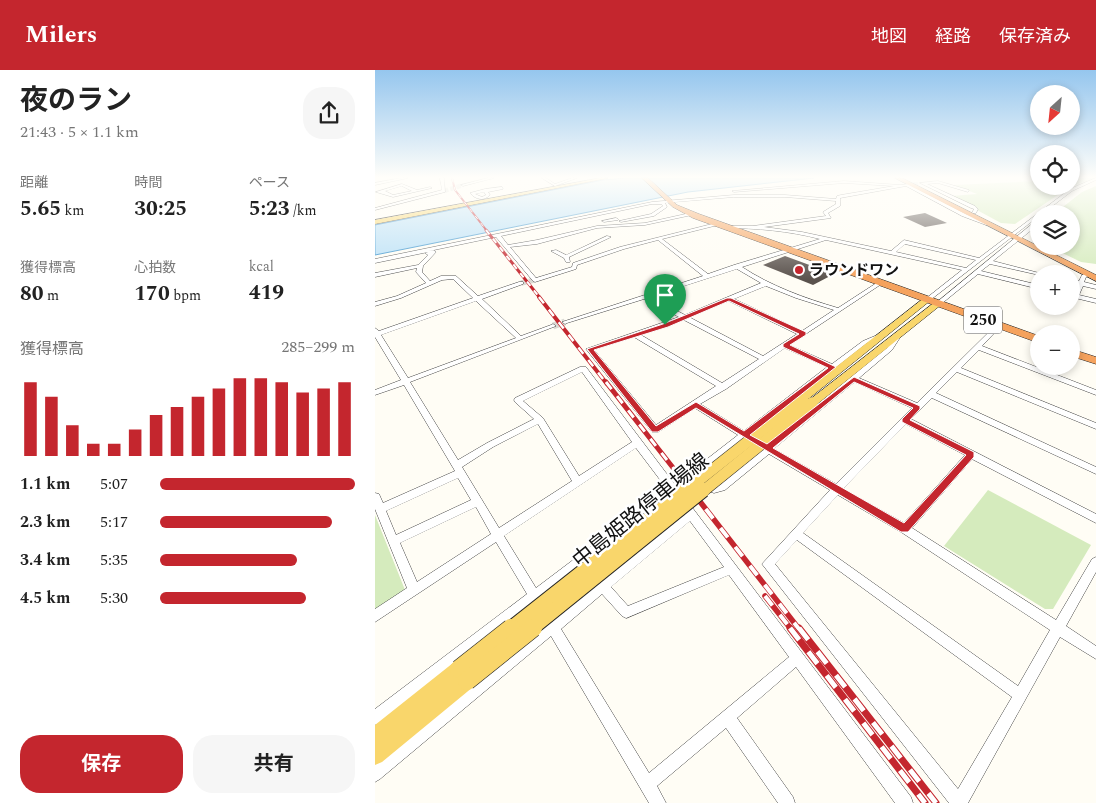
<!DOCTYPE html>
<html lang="ja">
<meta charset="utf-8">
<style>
body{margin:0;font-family:Spectral,"Noto Sans JP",serif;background:#f6f6f6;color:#222;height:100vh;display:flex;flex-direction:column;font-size:19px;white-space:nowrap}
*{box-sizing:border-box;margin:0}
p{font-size:16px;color:#767676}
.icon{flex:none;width:28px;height:28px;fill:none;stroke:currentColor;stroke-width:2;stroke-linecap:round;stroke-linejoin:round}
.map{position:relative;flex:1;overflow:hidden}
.panel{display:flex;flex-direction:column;background:#fff;width:375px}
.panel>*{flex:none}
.needle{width:32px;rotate:207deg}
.buttons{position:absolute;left:655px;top:15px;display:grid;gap:10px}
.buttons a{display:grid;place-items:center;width:50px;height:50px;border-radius:50%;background:#fff;box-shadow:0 2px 8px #0003;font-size:25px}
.pin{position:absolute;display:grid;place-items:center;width:42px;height:42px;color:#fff;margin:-51px -21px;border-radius:50% 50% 50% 0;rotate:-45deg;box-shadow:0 0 5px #0007}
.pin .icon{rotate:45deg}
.round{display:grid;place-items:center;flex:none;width:52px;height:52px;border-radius:20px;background:#f6f6f6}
.overview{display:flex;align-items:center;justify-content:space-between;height:85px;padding:0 20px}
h1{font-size:28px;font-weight:700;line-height:38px}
.stats{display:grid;grid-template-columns:repeat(3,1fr);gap:8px;height:85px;padding:5px 20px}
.stats div{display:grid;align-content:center}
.stats b{font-size:21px;font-weight:700}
.stats small{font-size:14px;font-weight:400}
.stats p{font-size:14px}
.chart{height:140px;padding:10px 20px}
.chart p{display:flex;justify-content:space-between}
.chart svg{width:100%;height:90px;margin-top:5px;stroke:#c4262e;stroke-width:6}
.primary-button{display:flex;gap:10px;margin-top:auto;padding:10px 20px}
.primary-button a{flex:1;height:58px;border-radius:20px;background:#c4262e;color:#fff;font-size:20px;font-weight:700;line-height:58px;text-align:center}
.primary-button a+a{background:#f6f6f6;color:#222}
ul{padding:0 20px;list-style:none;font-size:16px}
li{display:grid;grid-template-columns:80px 60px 1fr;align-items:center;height:38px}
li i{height:12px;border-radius:6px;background:#c4262e}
header{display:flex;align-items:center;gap:30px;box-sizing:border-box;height:70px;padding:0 25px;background:#c4262e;color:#fff}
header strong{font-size:24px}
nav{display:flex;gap:28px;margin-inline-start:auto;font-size:18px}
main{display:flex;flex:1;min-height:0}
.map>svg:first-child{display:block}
</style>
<header>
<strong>Milers</strong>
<nav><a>地図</a><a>経路</a><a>保存済み</a></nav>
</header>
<main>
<section class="panel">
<div class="overview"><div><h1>夜のラン</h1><p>21:43 · 5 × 1.1 km</p></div><a class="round"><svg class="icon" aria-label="share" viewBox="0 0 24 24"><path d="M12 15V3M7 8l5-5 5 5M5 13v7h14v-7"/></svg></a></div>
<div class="stats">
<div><p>距離</p><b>5.65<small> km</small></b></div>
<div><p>時間</p><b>30:25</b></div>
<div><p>ペース</p><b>5:23<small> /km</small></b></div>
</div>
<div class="stats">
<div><p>獲得標高</p><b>80<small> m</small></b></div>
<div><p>心拍数</p><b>170<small> bpm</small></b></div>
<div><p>kcal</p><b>419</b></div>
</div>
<div class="chart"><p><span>獲得標高</span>285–299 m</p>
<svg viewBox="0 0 160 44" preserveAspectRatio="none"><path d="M5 44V8M15 44V15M25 44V29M35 44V38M45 44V38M55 44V31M65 44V24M75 44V20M85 44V15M95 44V11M105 44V6M115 44V6M125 44V8M135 44V13M145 44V11M155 44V8"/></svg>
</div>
<ul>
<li><b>1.1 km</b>5:07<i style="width:100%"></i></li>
<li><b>2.3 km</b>5:17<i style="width:88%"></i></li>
<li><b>3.4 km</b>5:35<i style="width:70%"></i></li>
<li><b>4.5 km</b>5:30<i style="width:75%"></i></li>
</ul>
<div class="primary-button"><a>保存</a><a>共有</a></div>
</section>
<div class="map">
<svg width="721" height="733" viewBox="0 0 721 733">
<rect width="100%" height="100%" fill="#fffdf5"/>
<g fill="#d5ebbd">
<path d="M696,108H719L693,118L640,154L626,153L576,126L602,124L579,115L664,111V116H696Z"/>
<path d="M721,116V194L706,192L673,176H696V144H679L707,122Z"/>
<path d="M613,420L716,475L678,539H670L569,476Z"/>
<path d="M0,445L30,520L0,543Z"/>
</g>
<path fill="#b9e0f7" stroke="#3f96cf" d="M251,108H439L313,122L0,185V155L228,110Z"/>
<g fill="#5a524d">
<path d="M550,143L572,153L550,157L528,147Z"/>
<path d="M410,186L459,204L438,215L388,195Z"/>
</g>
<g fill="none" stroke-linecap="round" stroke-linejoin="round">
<g stroke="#dbdad3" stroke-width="4.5" stroke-dasharray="4.5 2" stroke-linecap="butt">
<path d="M532,115L545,114"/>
<path d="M69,121L88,115"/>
</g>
<path stroke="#dbdad3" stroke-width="5.5" stroke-dasharray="5.5 2.5" stroke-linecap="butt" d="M146,213L160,210"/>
<path stroke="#dbdad3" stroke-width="7" stroke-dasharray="7 3" stroke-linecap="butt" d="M178,256L190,252"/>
<defs>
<g id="minor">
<path d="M26,108H33L0,115V113Z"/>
<path d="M65,108H69L70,122L0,140V138L67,120Z"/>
<path d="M113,108H119L88,116L86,115Z"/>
<path d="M167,108H171L180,114L197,108H202L180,116Z"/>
<path d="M721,108V110L697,121L667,144H664V146L554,231L549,230L587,200L451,170L367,197C396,216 429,228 463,238L503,212L508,213L414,275L457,294L488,271L507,263L510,265L492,273L375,365L378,368L377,370L374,371L369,369L330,400L328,403L341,415L344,414L387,380L385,377L386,375H392L512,278L521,265L523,264L526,266L517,280L484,308L542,333L621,255H625V257L607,276L721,320V325L604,280L586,298L721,353V359L582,302L561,323L721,397V404L557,328L536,349L721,444V453L597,389L537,458L681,550L717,489L721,487V502L691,556L721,576V589L685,567L593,733H574L387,494L455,420L394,384L350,420L339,423L336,422L318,404L323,396L363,365L320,338L283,362H277L211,279L304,247L269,229L192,253L190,254L187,252L328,206L283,170L249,179L202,195L201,199L160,212L158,211L121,167L54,181L58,180L61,182L48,196L47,202L55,211L66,206H81L103,226L144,212H148V214L107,229L146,266L176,255L178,254L181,256L35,312L83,390L112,373L159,349L140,332L139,330L140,328L205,297H211L536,727L538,733H520L421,597L362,648L418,727L420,733H403L351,658L282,716L291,733H274L176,566L5,709L0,712V694L170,556L157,534L5,653L0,655V639L152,524L121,472L0,552V539L32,518L0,439V423L4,424L8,433L80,401L29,315L0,325V320L26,310L0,267V258L4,261L98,228L78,209L67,210L26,228L0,236V232L22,226L51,213L41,202L42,198L0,207V203L43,195L53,185L50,183L53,182L0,193V189L277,132L359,125H410L461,129L462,126L466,125L519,116L469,113L359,122L357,121L469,111L525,115L533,114L591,144L615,154L611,155L587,146L531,116L465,128V136L453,143L456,148L389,157L427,162L516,181L529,170L604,188L695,119ZM359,127H410L461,131V134L448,142L451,146L378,156H347V157L349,158C382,158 414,161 445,169L359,195L333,204L287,169L343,155V153H341L245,177L198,193L197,197L161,208L135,177L162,174L222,158L270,155L317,145L315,143L270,153L222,156L162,170L133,175L126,166L277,134H286L288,136L276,144L244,151L246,152L279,146L292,137L290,133ZM530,174L601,190L591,198L521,182ZM362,199L386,213L310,245L275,227ZM391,216L421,228L459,240L427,261L359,229ZM101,231L141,268L33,308L6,265ZM354,231L422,264L388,286L314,247ZM309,250L384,289L347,313L266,265ZM259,267L341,316L281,355L219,280ZM410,278L452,297L369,361L325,334L351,319ZM207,302L257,372L204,406L168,348L148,331ZM480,312L537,338L461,414L399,379ZM163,354L197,411L124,458L87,397L118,377ZM531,354L590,385L529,453L468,419ZM261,378L292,419L161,518L129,466ZM83,408L96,430L21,465L11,441ZM463,425L526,462L675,560L643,616L428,463ZM296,426L309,444L180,549L166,527ZM101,437L116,464L42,512L25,473ZM315,451L349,497L253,536L236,517ZM422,470L637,627L583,719L400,494ZM354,505L414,587L274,703L186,559L227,524L247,546L251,548Z"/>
<path d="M563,111L594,120L593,122L563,113L552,114L600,136L603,139L601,143H597L599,139L596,138L545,113Z"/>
<path d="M27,114L42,120L55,117L57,118L18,127L1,122ZM27,116L37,121L18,125L10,121Z"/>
<path d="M127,117L128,119L113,122L115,125C109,131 101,130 95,123L110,119ZM109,122L111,125L107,127L100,124Z"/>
<path d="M241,148L243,149V150L229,152L227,151Z"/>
<path d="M662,150H664V154L618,191L668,204H664V205L615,194L606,201L664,215V219L603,204L565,235H561V233Z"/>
<path d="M232,166L236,167L194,187L195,192H191L189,188L176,181L181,180L191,185Z"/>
<path d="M714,202L717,204L711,207L709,212L721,215V219L708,216L704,225L721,229V233L696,227V223H698L702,214L696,213V209L704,211L707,205Z"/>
</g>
<g id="major">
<path d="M225,108H233L0,154V150Z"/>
<path d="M549,228L556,230L432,330H424L423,328L424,326Z"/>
<path d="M560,232L567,234L441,335H433L432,333L433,331Z"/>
<path d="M84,590L90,593L93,599L91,603L98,605L101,611L98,617L7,692L0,695V655L78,593Z"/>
</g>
<g id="highway">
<path d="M267,108H273L302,135L324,144L664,266V273L318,148L298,137Z"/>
<path d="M520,108H527L721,205V211Z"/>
<path d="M696,279L721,287V294L696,286Z"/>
</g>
</defs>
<use href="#minor" stroke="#444" stroke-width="1"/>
<use href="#major" stroke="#222" stroke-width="1"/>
<use href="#highway" stroke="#222" stroke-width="1"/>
<use href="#minor" fill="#fff" fill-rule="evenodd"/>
<use href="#major" fill="#f9d66b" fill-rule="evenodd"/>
<use href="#highway" fill="#f5a25d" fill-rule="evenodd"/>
<defs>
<path id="rail-far5" d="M77,108L80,120L112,161"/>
<path id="rail-far4" d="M111,160L165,228"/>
<path id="rail-far3" d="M164,227L232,314"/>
<path id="rail-far2" d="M231,312L317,422"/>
<g id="rail-far1">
<path d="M316,420L424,559"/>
<path d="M390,526L416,559"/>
</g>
<g id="rail">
<path d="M415,558L550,733"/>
<path d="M424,558L561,733"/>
</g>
</defs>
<use href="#rail-far5" stroke="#c4262e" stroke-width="2"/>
<use href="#rail-far4" stroke="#c4262e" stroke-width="3"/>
<use href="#rail-far3" stroke="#c4262e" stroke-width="4"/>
<use href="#rail-far2" stroke="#c4262e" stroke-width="5"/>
<use href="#rail-far1" stroke="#c4262e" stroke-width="5.5"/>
<use href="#rail" stroke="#c4262e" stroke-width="7"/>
<use href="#rail-far5" stroke="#fff" stroke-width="1" stroke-dasharray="4.5" stroke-linecap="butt"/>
<use href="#rail-far4" stroke="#fff" stroke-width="2" stroke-dasharray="5.5" stroke-linecap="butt"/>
<use href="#rail-far3" stroke="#fff" stroke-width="2.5" stroke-dasharray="8" stroke-linecap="butt"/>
<use href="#rail-far2" stroke="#fff" stroke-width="3" stroke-dasharray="9" stroke-linecap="butt"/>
<use href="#rail-far1" stroke="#fff" stroke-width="4" stroke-dasharray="12" stroke-linecap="butt"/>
<use href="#rail" stroke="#fff" stroke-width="5" stroke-dasharray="15" stroke-linecap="butt"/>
<defs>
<g id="major-bridge-far2">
<path d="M309,422L428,328"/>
<path d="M327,422L437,333"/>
</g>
<g id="major-bridge-far1">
<path d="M135,559L311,420"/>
<path d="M156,559L328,420"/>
</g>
<g id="major-bridge">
<path d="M84,599L136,558"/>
<path d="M92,611L158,558"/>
</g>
</defs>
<use href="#major-bridge-far2" stroke="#222" stroke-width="12" stroke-linecap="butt"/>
<use href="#major-bridge-far1" stroke="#222" stroke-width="16" stroke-linecap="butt"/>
<use href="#major-bridge" stroke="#222" stroke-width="19" stroke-linecap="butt"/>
<use href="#major-bridge-far2" stroke="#f9d66b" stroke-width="11"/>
<use href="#major-bridge-far1" stroke="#f9d66b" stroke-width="14"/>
<use href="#major-bridge" stroke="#f9d66b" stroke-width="18"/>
</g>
<linearGradient id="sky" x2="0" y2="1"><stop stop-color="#95c6ee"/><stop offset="0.51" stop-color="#fffefa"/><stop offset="1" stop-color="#fffefa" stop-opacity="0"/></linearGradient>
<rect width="721" height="210" fill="url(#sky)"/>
<path fill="#c4262e" stroke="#fff" fill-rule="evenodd" d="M352,228H356L431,262V265L415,275L461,297L375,365L392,374L479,307L545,336V339L535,350L599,382V387L533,462H526L321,338L283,362H277L212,279L288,254ZM354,231L424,264L408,274V277L453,298L369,361L321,332L281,356L219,280L293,257ZM479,312L538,338L527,349V352L591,385L529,453L398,378Z"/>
<circle fill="#c4262e" stroke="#fff" stroke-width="2" cx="424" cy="200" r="5"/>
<g text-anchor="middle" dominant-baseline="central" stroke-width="5" stroke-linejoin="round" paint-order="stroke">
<g font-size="15" font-weight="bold" fill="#111" stroke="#fff" text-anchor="start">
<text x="434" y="200">ラウンドワン</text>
</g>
<rect fill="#fff" stroke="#585858" stroke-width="1" x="589" y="236.5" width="38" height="27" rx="4"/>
<g font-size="16" font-weight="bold" fill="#111">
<text x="608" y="250">250</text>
</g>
<g font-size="21" fill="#111" stroke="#fff">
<text transform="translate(266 441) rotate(-39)">中島姫路停車場線</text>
</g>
</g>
</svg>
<div class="buttons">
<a><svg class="needle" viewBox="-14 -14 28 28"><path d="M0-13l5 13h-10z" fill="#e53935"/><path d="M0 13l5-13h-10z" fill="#767676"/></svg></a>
<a><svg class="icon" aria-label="locate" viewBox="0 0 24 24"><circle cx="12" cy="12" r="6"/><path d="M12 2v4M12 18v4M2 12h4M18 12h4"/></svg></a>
<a><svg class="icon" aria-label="layers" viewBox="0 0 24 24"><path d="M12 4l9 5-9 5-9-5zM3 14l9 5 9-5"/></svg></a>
<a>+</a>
<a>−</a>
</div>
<div class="pin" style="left:290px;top:255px;background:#1e9e55"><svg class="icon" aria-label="arrive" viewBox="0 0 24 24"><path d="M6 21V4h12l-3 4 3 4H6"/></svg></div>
</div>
</main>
